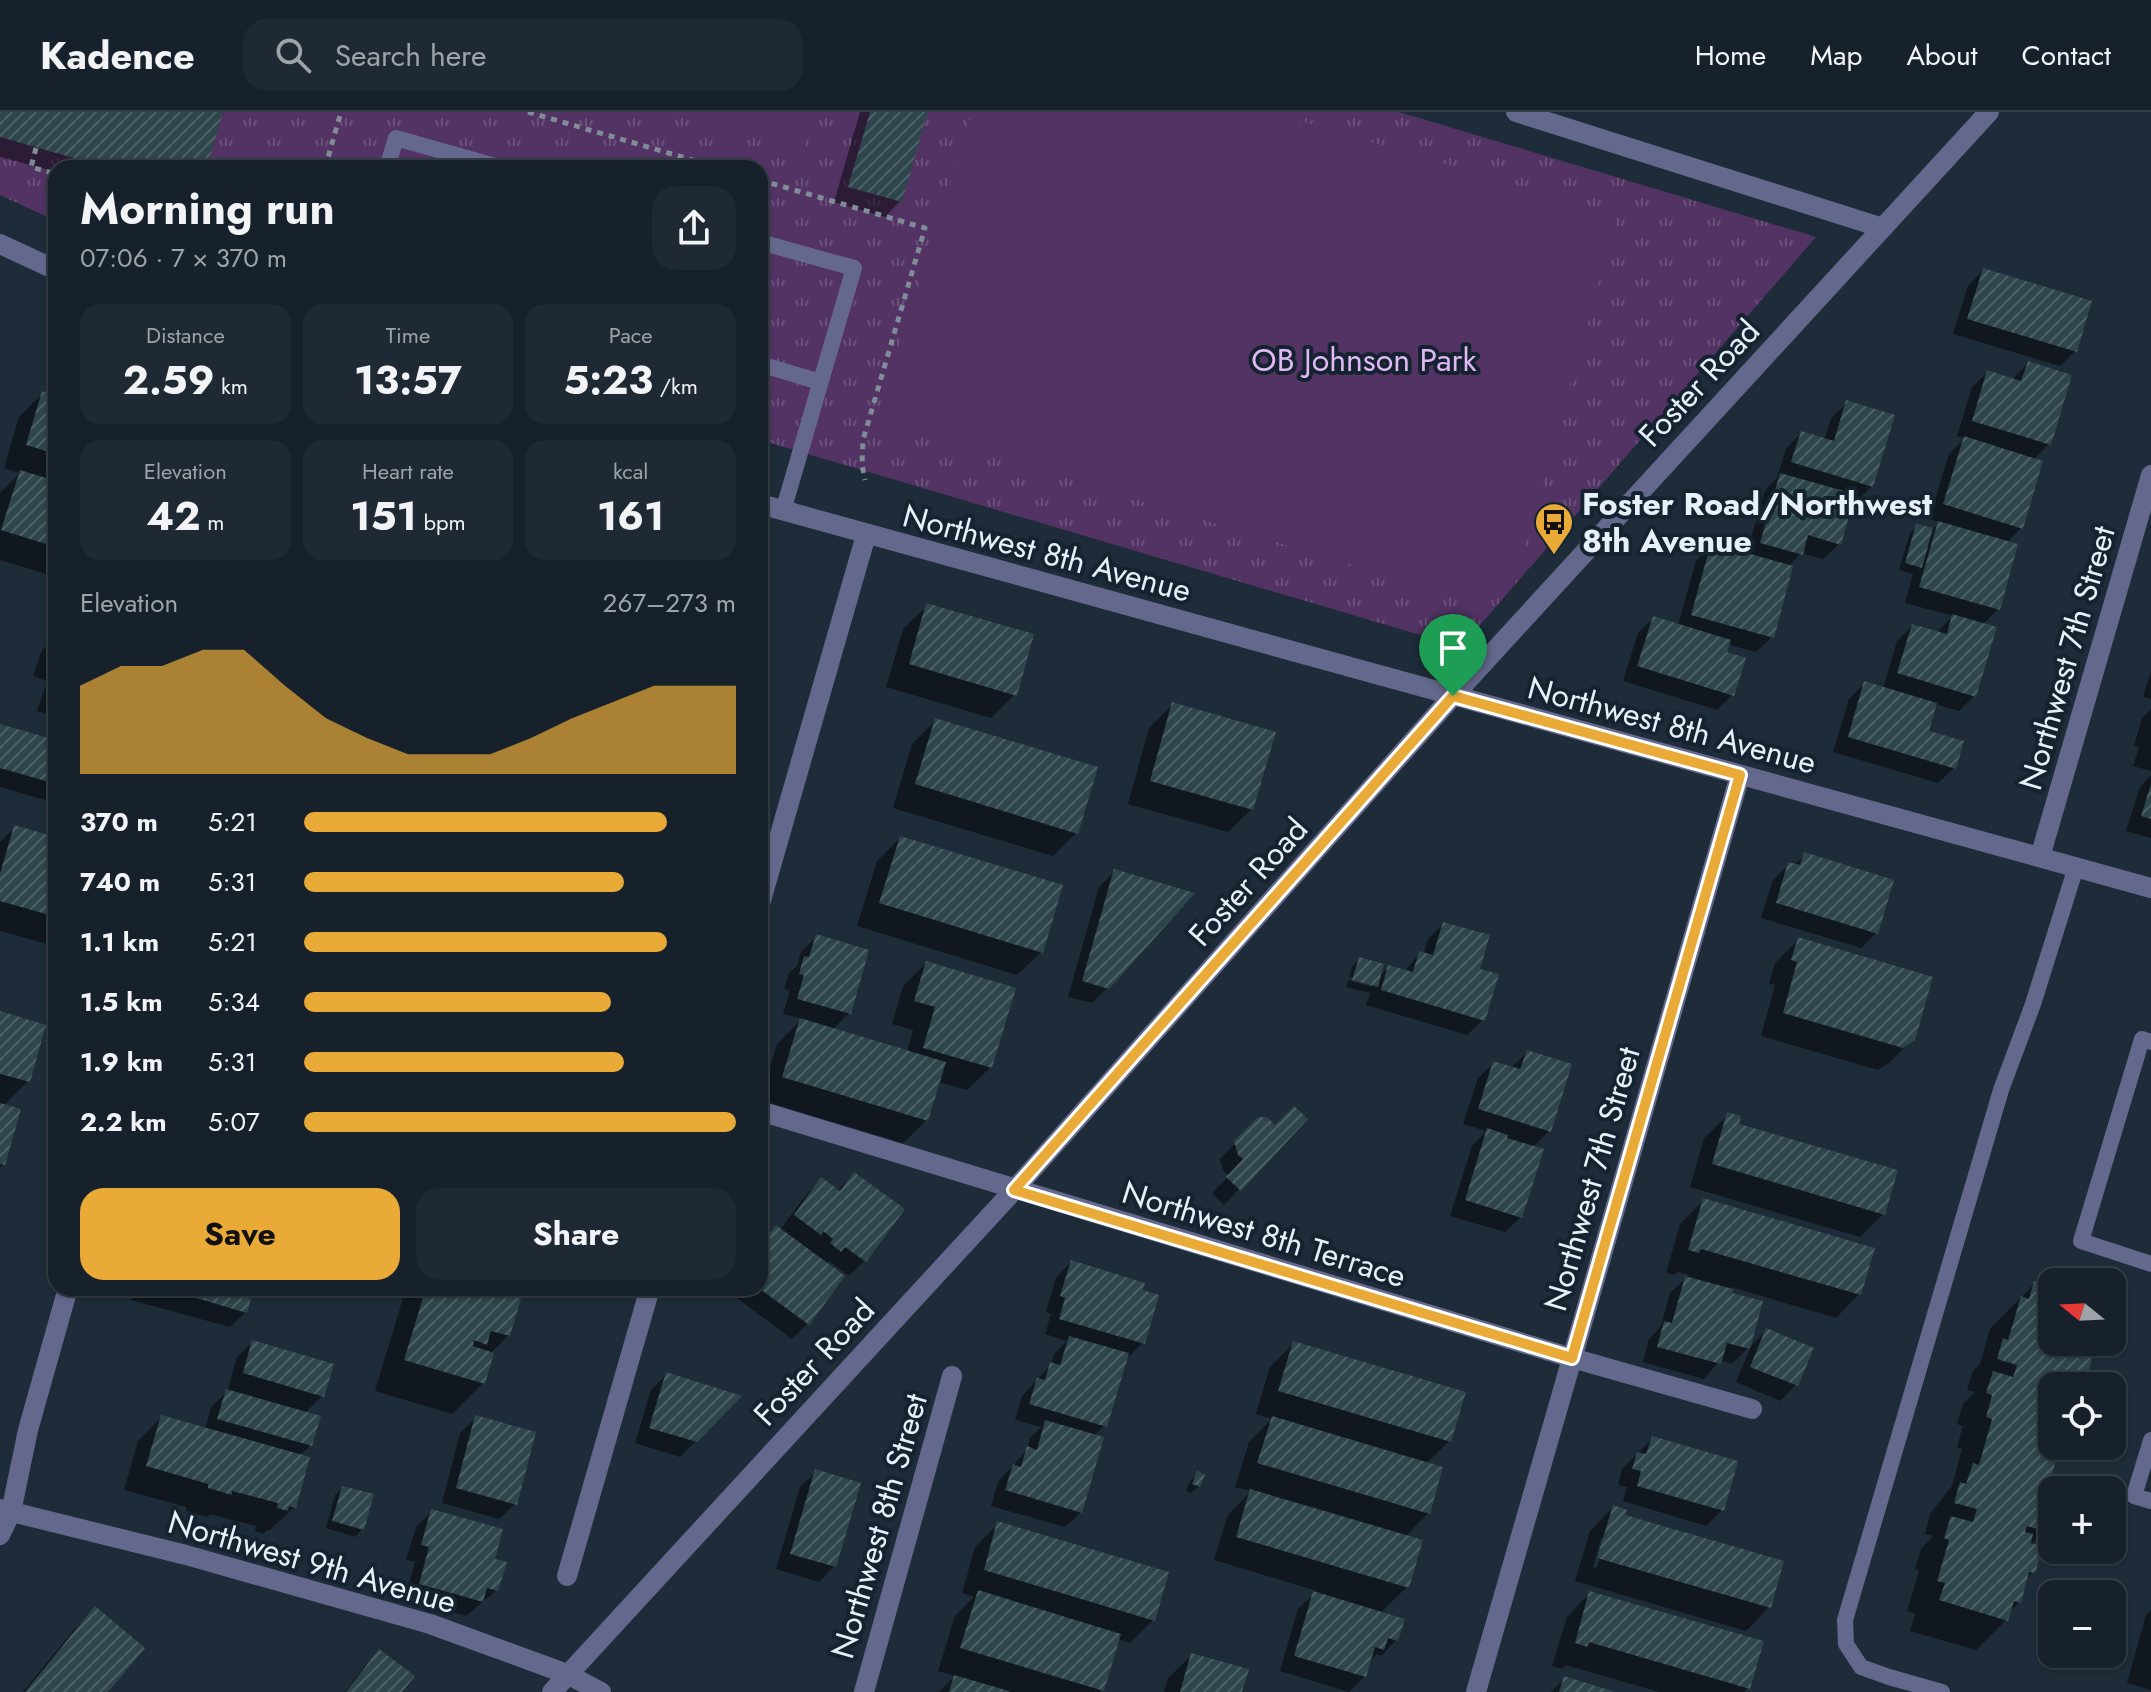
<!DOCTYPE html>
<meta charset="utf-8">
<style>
body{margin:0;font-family:Jost,sans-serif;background:#1f2933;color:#f1f3f6;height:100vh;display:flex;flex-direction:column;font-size:30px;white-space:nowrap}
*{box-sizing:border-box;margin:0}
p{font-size:26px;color:#9ea3a9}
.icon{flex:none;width:44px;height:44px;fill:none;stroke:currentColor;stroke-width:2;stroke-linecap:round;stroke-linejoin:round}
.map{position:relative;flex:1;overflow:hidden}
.sheet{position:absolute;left:48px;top:48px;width:720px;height:1136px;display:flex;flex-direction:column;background:#16212b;border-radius:24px;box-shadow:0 2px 6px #0004,0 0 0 2px #353e47}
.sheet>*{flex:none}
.needle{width:52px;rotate:288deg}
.fabs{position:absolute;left:2038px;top:1156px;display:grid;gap:16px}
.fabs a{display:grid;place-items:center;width:88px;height:88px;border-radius:16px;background:#16212b;box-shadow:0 2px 6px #0004,0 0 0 2px #353e47;font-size:40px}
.pin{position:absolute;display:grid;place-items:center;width:68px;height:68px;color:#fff;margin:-82px -34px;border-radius:50% 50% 50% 0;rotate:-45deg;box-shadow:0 0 8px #0007}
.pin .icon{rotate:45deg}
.round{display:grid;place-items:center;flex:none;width:84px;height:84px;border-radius:24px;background:#1f2933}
.overview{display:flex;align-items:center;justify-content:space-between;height:136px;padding:0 32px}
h1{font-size:44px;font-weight:700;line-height:60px}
.metrics{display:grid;grid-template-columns:repeat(3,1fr);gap:12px;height:136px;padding:8px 32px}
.metrics div{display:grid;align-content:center;border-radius:20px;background:#1f2933;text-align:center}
.metrics b{font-size:40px;font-weight:700}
.metrics small{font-size:22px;font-weight:400}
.metrics p{font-size:22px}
.chart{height:224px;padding:16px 32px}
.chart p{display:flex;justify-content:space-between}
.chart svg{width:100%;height:144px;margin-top:8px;fill:#eaaa38;opacity:.7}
.action{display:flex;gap:16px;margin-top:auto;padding:16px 32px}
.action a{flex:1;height:92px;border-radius:24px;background:#eaaa38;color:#111;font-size:32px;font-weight:700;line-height:92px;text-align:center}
.action a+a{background:#1f2933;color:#f1f3f6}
ul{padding:0 32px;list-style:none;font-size:26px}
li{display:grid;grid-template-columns:128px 96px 1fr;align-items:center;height:60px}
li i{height:20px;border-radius:10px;background:#eaaa38}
header{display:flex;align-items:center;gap:48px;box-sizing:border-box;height:112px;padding:0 40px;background:#16212b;border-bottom:2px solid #353e47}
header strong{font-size:38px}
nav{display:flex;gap:44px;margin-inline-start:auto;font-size:28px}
.search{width:560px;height:72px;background:#1f2933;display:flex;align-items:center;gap:20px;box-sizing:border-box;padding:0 28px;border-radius:24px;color:#9ea3a9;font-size:30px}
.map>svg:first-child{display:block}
</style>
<header>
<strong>Kadence</strong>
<div class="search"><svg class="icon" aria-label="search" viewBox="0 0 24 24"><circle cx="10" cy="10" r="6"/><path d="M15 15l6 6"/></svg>Search here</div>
<nav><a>Home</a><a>Map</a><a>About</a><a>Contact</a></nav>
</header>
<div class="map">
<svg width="2151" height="1580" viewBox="0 0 2151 1580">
<defs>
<pattern id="grass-tufts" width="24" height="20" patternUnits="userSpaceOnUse" patternTransform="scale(2)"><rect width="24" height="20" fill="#523363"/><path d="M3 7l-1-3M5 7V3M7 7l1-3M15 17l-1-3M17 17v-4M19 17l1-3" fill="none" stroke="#6b517a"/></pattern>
<pattern id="building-hatch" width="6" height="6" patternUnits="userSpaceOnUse" patternTransform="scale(2)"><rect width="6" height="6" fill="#2e464b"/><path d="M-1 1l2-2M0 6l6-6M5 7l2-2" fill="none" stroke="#4c6166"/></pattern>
</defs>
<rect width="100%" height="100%" fill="#1e2c39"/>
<path fill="url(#grass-tufts)" d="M0,0H1399L1816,125L1461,535L760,328V56H56V109L0,83Z"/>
<g fill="#523363">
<path d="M672,0H814L802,40Z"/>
<path d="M972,0H1271L1618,103L1521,447L1474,490L878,309Z"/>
</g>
<g fill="#0007" fill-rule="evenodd">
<path d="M0,0H221L205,56H56V60L0,45Z"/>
<path d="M860,0H926L900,89L885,105L834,90Z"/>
<path d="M1983,158L2075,239L2060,254L1953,222L1968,174Z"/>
<path d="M2028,251L2049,332L2033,348L2021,416L2006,431L1998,497L1982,513L1974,584L1959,599L1935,592L1927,620L1954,656L1938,671L1833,640L1849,587L1865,571L1883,577L1897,529L1912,514L1936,521L1953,504L1905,491L1913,462L1899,458L1910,421L1917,414L1932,418L1939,410L1929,407L1949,342L1965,326L1957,324L1972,275L1988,260L2012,268Z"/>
<path d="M42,282L56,286V465L0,448V381L20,361L4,356L19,305Z"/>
<path d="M1847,291L1872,374L1856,390L1851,388L1839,432L1823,447L1801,441L1788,455L1772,525L1756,540L1727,532L1724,541L1732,583L1717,598L1623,569L1638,521L1654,506L1678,513L1696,449L1711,433L1746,443L1765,378L1777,366L1786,337L1801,321L1824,328L1831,306Z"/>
<path d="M927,494L1015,582L991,606L886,575L903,517Z"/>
<path d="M56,524V605L37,599L47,569L33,564L42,538Z"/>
<path d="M2151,559V587L2143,585Z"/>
<path d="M1173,592L1252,697L1228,720L1128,692L1149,616Z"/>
<path d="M2151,597V659L2133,654L2139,635L2134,634L2142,606Z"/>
<path d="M936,608L1076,721L1053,744L893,696L912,632Z"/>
<path d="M0,614L56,630V686L52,690L0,675Z"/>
<path d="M2151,663V726L2126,719L2140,675Z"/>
<path d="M14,716L56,728V831L54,834L0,819V730Z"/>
<path d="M900,726L1041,840L1017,863L857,814L877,749Z"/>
<path d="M1805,743L1876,821L1861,836L1761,806L1773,768L1789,753L1793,754Z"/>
<path d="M1115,759L1108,875L1092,891L1068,885L1099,775Z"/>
<path d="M1443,812L1478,858L1483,908L1467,923L1366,893L1370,881L1346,875L1348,868L1372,875V871L1349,865L1352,854L1359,847L1378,865L1389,855L1404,860L1420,841L1424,842L1428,827Z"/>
<path d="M817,824L849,901L832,918L907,940L913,918L892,912L903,874L926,851L991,955L967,978L938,970L927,1008L903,1031L760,988L777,932L802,907L783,902L790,879L784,877L789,861L797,854L801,840Z"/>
<path d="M1798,828L1913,927L1889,951L1878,958L1761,924L1775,873L1769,872L1775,851Z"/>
<path d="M0,901L28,969L3,994L4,1052L0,1056Z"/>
<path d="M1527,940L1549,1019L1532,1036L1521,1105L1505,1120L1450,1104L1472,1034L1486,1019L1463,1012L1478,966L1494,951L1511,956Z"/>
<path d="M1728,1003L1736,1013L1884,1101L1860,1125L1690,1075L1704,1026Z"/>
<path d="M1259,1007L1275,1015L1306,1008L1224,1093L1212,1081L1229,1064L1223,1058L1220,1047Z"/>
<path d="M854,1062L864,1149L849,1164L829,1149L826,1152L842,1165L807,1212L792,1227L726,1178L728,1176H760L761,1131L777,1116L780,1118L806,1083L822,1067L837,1079Z"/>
<path d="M1704,1088L1859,1182L1836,1206L1731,1175L1729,1182L1748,1236L1732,1252L1720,1248L1704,1267L1643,1250L1649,1227L1661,1214L1670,1181L1689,1163L1678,1160L1674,1163L1666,1161L1680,1112Z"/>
<path d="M1071,1150L1143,1231L1127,1246L1105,1313L1094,1324L1081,1400L1065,1415L991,1394L998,1370L1027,1338L1030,1326L1041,1315L1015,1308L1022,1284L1051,1253L1054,1242L1067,1229L1045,1222L1051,1202L1046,1200L1056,1166Z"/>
<path d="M2035,1171L2052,1176V1230H2095L2082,1274H2052V1334H2063L2056,1341L2046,1374V1419L2031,1433L2033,1460L2025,1469L2019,1490L2009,1500L2006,1508L1976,1538L1910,1519L1915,1502L1907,1499L1919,1459L1915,1457L1921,1437L1933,1424L1925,1422L1930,1402L1952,1374L1962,1337L1957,1335L1963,1314L1957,1312L1963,1292L1975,1280L1967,1278L1973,1259L1980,1252L1990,1217Z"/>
<path d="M135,1176H252L246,1200L230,1215L131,1188Z"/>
<path d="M406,1176H522L508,1223L490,1242L483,1271L452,1302L375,1279Z"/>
<path d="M1767,1218L1811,1237L1796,1273L1780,1289L1736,1270L1751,1234Z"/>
<path d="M253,1230L322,1284L304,1302L311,1333L299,1344L294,1395L270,1418H267L263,1422L255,1419L256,1414L210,1402L207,1405L186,1399V1395L124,1378L138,1329L161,1306L205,1318L211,1295L227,1280L237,1245Z"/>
<path d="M1294,1231L1449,1329L1426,1352L1428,1401L1405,1425L1407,1475L1380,1501L1396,1528L1381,1544L1377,1542L1369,1550L1365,1564L1349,1580L1280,1559L1298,1497L1317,1479L1214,1448L1228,1403L1251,1379L1235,1375L1249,1330L1272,1307L1256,1302L1270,1255Z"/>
<path d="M666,1263L739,1285L680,1345L635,1331L651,1278Z"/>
<path d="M476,1305L515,1392L499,1407L442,1391L460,1321Z"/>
<path d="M1653,1326L1736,1351L1722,1398L1706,1414L1623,1389L1627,1375L1618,1373L1622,1357Z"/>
<path d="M816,1360L834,1454L819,1470L776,1457L800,1375Z"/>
<path d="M1197,1362L1199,1374L1191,1381L1186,1379L1190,1369Z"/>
<path d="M342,1376L362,1417L355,1425L326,1416L335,1383Z"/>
<path d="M1613,1395L1622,1404L1769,1495L1746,1519L1575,1469L1590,1419ZM1601,1426H1605L1597,1456L1593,1455Z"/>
<path d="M432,1399L492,1448L497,1478L466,1504L405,1487L415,1450L406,1448L416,1415Z"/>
<path d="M998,1412L1153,1508L1130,1531L1117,1527L1100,1580H939L955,1564L938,1559L955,1504L974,1485L962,1481L975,1435Z"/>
<path d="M1590,1481L1748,1576L1744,1580H1659L1566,1553L1562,1557L1552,1554L1567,1505Z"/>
<path d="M95,1497L106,1580H23L72,1520Z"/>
<path d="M2151,1498V1578L2127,1571L2146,1503Z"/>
<path d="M379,1539L402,1580H345L364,1555Z"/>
<path d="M1192,1543L1240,1580H1164L1168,1566Z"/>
<path d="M1564,1567L1607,1580H1551Z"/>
</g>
<g fill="url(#building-hatch)">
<path d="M0,0H223L207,56H109L0,25Z"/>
<path d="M870,0H928L902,90L848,75Z"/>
<path d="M1983,156L2092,189L2077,240L1967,207Z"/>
<path d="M2028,249L2072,263L2051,333L1972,309L1987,258L2021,269Z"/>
<path d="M42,279L56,284V342L26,333Z"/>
<path d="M1846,288L1895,303L1873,375L1791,350L1801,319L1834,329Z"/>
<path d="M1964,324L2043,349L2023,417L1943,392Z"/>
<path d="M20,358L56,369V435L1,418Z"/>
<path d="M1780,361L1855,382L1841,433L1808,423L1803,443L1760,431Z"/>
<path d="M1938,409L2018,432L2000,498L1919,475Z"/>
<path d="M1916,412L1933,416L1922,456L1905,451Z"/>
<path d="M1711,431L1793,454L1774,526L1691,503Z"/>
<path d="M926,491L1034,522L1017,584L909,552Z"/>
<path d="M1952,502L1997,515L1976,585L1897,561L1912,512L1947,522Z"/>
<path d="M1653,504L1731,528L1727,540L1746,546L1734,584L1637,554Z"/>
<path d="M55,525H56V552L48,549Z"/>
<path d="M1864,569L1937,591L1929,619L1964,629L1956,657L1848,625Z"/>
<path d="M1172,590L1276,620L1253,698L1150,669Z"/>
<path d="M935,606L1098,655L1078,722L915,672Z"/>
<path d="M0,612L56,628V672L0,656Z"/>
<path d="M2151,672V707L2141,704Z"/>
<path d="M14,713L56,725V805L0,789V762Z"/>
<path d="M900,724L1063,773L1043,841L879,791Z"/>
<path d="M1804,740L1894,768L1878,822L1776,791L1788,750L1800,753Z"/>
<path d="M1114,757L1195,781L1109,877L1082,869Z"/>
<path d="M1443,810L1490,823L1480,857L1499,862L1485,909L1381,878L1388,853L1413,860L1419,839L1433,843Z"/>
<path d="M816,822L869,838L851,902L797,887L804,863L799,862L804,844L809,845Z"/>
<path d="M1798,825L1933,865L1915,928L1903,936L1783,901L1797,850L1791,848Z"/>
<path d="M1359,845L1384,852L1378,875L1352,868Z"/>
<path d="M926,849L1016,876L992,956L923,936L935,895L914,889Z"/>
<path d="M0,899L46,913L30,970L0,962Z"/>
<path d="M800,906L946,950L928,1009L782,965Z"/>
<path d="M1527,938L1572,952L1551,1020L1478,997L1493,949L1520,957Z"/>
<path d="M0,991L21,997L5,1053L0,1052Z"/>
<path d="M1294,994L1308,1007L1241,1079L1226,1065L1243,1047L1238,1043L1234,1029L1258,1005H1267L1275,1013Z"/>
<path d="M1727,1000L1741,1004L1739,1012L1898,1058L1885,1103L1712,1052Z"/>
<path d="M1487,1016L1508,1023L1507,1026L1544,1037L1522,1106L1465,1088Z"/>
<path d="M854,1060L905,1097L866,1150L845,1135L841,1140L830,1131L833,1127L823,1119L821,1123L794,1103L821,1065L840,1079Z"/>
<path d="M1703,1086L1875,1136L1861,1183L1701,1137L1699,1141L1688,1138Z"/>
<path d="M776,1113L845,1164L809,1213L760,1177V1135Z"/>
<path d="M1071,1148L1145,1171L1143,1178L1159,1183L1145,1232L1059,1207L1065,1186L1060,1184Z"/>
<path d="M1685,1164L1733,1177L1732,1181L1763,1189L1750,1237L1727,1231L1721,1252L1657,1235L1664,1209L1672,1211Z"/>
<path d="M2034,1169L2052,1174V1230H2097L2084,1274H2052V1334H2060L2049,1373L2055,1374L2048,1396L2052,1397V1405L2048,1420L2027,1414L2025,1420L2033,1422L2031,1431L2043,1435L2035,1461L2029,1460L2021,1491L2014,1489L2008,1509L1939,1488L1945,1471L1937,1469L1949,1428L1944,1426L1951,1404L1973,1410L1977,1397L1954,1391L1960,1370L1966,1372L1973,1351L1979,1353L1992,1307L1986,1305L1992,1283L1986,1281L1993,1259L2013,1265L2017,1253L1997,1247L2003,1226L2008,1228L2021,1184L2029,1187Z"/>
<path d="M162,1176H254L247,1201Z"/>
<path d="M426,1176H524L510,1224L491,1219L487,1233L474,1228L473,1234L494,1241L485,1272L404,1248Z"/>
<path d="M1766,1216L1814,1236L1798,1274L1750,1255Z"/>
<path d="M1069,1224L1129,1241L1107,1315L1029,1292L1037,1266L1045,1268L1050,1250L1060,1253Z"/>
<path d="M252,1228L334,1252L324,1285L243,1261Z"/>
<path d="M1293,1229L1466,1280L1451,1330L1278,1279Z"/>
<path d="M666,1260L742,1284L697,1330L649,1316Z"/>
<path d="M226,1277L321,1304L312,1334L217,1307Z"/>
<path d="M161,1303L310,1345L296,1396L289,1394L288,1399L277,1396L278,1391L232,1379V1383L208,1376V1372L146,1354Z"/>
<path d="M475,1303L536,1320L517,1393L456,1376Z"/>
<path d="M1272,1304L1443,1355L1430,1402L1257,1351Z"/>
<path d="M1045,1308L1104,1325L1082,1401L1005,1378L1013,1352L1021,1355L1027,1334L1037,1338Z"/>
<path d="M1652,1324L1738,1349L1724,1399L1637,1374L1641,1359L1632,1357L1637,1340L1646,1342Z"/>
<path d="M815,1357L861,1371L836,1455L790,1442Z"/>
<path d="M1197,1359L1205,1363L1200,1375L1192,1372Z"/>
<path d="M342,1374L374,1382L364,1418L332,1409Z"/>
<path d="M1250,1377L1423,1428L1409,1476L1236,1425Z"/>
<path d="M1613,1393L1627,1398L1625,1403L1784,1449L1771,1496L1597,1446Z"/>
<path d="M431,1397L503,1417L495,1447L507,1450L498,1479L487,1476L483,1490L419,1472L429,1435L421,1433Z"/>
<path d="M997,1409L1169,1460L1155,1509L984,1458Z"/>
<path d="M978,1478L1121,1522L1104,1579L960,1536Z"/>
<path d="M1313,1479L1405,1507L1398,1529L1388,1526L1384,1538L1375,1535L1366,1565L1294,1544Z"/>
<path d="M1589,1479L1764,1529L1750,1577L1589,1530L1587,1535L1575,1531Z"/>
<path d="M95,1494L145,1536L108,1580H25Z"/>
<path d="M379,1537L415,1564L402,1580H346Z"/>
<path d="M1191,1541L1249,1557L1242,1580H1180Z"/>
<path d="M954,1563L1009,1579V1580H949Z"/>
<path d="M1564,1564L1612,1579V1580H1559Z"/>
</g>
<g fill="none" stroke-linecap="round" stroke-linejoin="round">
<g stroke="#808c97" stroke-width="5" stroke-dasharray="6 6" stroke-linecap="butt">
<path d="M528,0L720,56"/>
<path d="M36,36L31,55L56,62"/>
<path d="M325,56L341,0"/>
<path d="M760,68L925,116L863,328L862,353L865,368"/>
</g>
<g stroke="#64688c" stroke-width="16">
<path d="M387,56L396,26L502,56"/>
<path d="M760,130L854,156L783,399"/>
<path d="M760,252L820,270"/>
<path d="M2151,930L2142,927L2081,1129L2151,1152"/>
<path d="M2151,1328L2134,1384L2151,1389"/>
<path d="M1942,1580L1889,1565L1861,1555L1846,1532L1845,1508L2001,978L2033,892L2076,755"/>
</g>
<g stroke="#64688c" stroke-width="20">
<path d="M1516,0L1883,116"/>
<path d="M2040,745L2151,363"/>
<path d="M760,792L866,423"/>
<path d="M760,999L1572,1246L1752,1297"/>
<path d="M0,1397L186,1443L430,1512L567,1562L601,1580"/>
<path d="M0,1423L11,1400L28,1318L68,1176"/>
<path d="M567,1464L650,1176"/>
<path d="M864,1580L952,1264"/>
<path d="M1476,1580L1740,663"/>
</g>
<g stroke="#64688c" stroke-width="20">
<path d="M0,132L56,158"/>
<path d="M760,392L2151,776"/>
<path d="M552,1580L1014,1078L1453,584L1989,0"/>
</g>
</g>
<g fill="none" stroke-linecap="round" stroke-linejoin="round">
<defs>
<path id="route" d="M1453,584L1740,663L1572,1246L1014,1078Z"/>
</defs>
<use href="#route" stroke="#fff" stroke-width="16"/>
<use href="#route" stroke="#eaaa38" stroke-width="10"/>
</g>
<defs>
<symbol id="bus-pin" viewBox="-11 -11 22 30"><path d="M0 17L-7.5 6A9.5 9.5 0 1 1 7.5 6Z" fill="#eaaa38" stroke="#14232f"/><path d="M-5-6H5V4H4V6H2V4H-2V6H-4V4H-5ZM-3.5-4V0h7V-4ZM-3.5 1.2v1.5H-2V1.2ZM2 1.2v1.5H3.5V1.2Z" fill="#111"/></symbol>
</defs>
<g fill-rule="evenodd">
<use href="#bus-pin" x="1532" y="388" width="44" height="60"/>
</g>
<g text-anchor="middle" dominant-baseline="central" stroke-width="8" stroke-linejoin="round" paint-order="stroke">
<g font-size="32" fill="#dfb8f5" stroke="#14232f">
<text x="1364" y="248">OB Johnson Park</text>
</g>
<g font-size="32" fill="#e7f0f9" stroke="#14232f">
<text transform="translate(1699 271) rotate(-47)">Foster Road</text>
<text transform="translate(1047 441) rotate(15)">Northwest 8th Avenue</text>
<text transform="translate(2067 546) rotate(-74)">Northwest 7th Street</text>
<text transform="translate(1672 613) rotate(15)">Northwest 8th Avenue</text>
<text transform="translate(1248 770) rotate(-48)">Foster Road</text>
<text transform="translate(1592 1067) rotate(-74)">Northwest 7th Street</text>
<text transform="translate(1264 1122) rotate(17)">Northwest 8th Terrace</text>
<text transform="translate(814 1250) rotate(-47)">Foster Road</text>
<text transform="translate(879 1414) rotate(-74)">Northwest 8th Street</text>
<text transform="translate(312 1450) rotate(16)">Northwest 9th Avenue</text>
</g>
<g font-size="32" font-weight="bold" fill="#e7f0f9" stroke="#14232f" text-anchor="start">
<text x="1582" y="392">Foster Road/Northwest<tspan x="1582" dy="37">8th Avenue</tspan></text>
</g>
</g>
</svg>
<div class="fabs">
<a><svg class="needle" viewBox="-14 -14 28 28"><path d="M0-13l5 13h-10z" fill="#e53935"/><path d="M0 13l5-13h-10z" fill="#9ea3a9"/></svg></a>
<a><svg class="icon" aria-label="locate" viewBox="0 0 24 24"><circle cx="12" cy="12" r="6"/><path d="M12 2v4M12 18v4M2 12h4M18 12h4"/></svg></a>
<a>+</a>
<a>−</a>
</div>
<div class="pin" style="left:1453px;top:584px;background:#1e9e55"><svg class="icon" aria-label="arrive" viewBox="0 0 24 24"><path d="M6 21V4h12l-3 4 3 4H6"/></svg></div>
<section class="sheet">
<div class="overview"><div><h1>Morning run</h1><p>07:06 · 7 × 370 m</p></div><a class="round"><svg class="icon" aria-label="share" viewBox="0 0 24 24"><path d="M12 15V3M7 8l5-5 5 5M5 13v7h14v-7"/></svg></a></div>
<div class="metrics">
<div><p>Distance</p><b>2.59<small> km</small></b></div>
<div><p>Time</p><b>13:57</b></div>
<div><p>Pace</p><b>5:23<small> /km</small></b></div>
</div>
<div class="metrics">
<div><p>Elevation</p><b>42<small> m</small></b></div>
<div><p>Heart rate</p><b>151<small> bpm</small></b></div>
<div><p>kcal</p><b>161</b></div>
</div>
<div class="chart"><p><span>Elevation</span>267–273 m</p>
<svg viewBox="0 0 160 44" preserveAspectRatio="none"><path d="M0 44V17L10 11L20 11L30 6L40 6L50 17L60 27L70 33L80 38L90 38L100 38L110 33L120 27L130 22L140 17L150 17L160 17V44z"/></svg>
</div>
<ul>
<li><b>370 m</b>5:21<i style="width:84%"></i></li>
<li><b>740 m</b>5:31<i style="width:74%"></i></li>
<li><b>1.1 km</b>5:21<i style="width:84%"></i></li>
<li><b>1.5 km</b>5:34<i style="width:71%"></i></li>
<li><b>1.9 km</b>5:31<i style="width:74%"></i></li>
<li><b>2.2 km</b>5:07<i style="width:100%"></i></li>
</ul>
<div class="action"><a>Save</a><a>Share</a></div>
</section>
</div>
